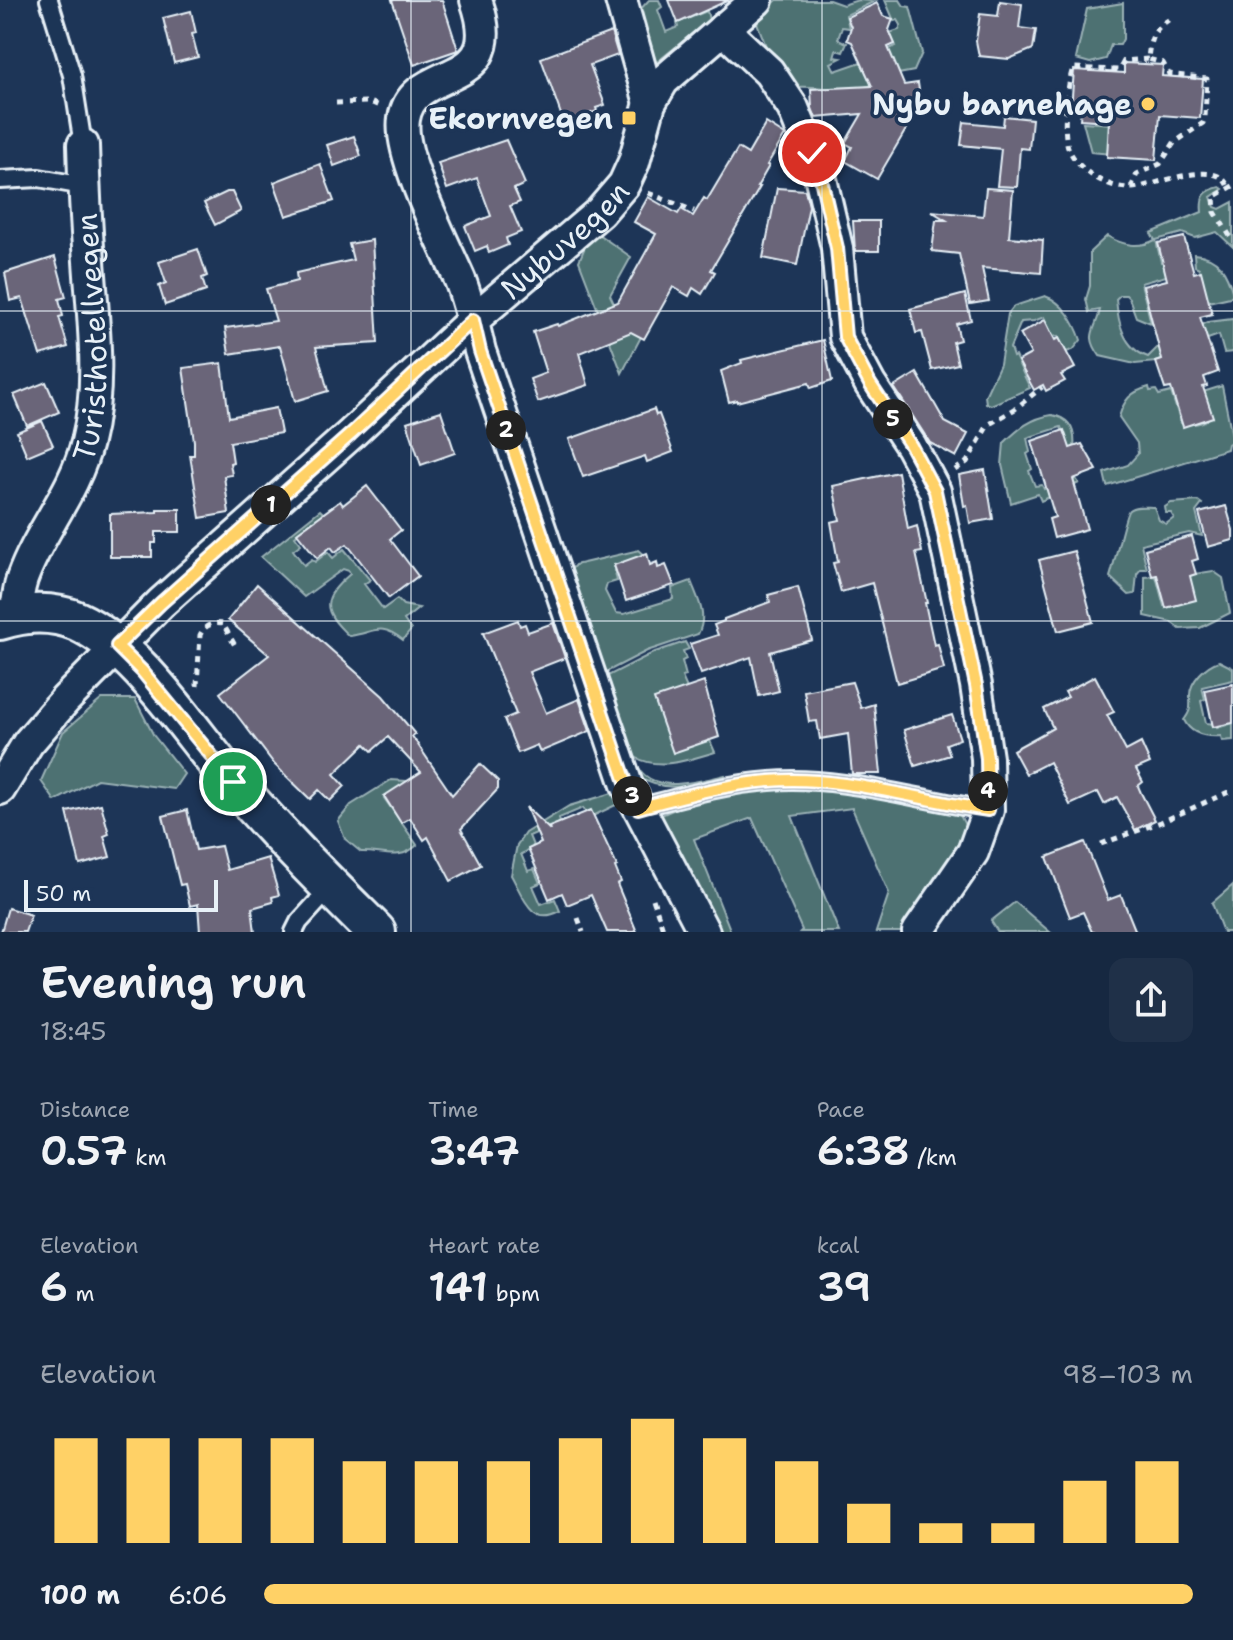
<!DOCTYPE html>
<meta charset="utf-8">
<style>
body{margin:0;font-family:"Shantell Sans",sans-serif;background:#1f3048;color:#f1f3f6;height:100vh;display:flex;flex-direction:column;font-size:30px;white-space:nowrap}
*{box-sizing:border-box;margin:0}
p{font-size:26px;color:#9ea6b1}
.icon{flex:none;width:44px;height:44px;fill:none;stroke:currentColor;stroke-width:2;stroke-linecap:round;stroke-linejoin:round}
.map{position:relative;height:932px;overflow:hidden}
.sheet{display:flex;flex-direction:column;background:#162841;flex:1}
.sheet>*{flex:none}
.scale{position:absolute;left:24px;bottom:20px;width:194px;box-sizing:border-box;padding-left:8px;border:4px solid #e8f1f8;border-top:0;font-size:22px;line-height:28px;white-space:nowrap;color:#e8f1f8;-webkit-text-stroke:6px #1d3557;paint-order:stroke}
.pin{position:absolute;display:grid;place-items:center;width:68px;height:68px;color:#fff;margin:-34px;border:4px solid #fff;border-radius:50%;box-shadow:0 2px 8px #0007}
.km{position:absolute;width:40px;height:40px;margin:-20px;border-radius:50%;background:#222;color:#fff;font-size:22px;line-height:40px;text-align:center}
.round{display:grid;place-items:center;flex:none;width:84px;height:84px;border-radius:16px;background:#1f3048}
.summary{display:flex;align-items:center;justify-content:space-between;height:136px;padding:0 40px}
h1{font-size:44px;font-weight:600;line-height:60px}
.metrics{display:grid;grid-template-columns:repeat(3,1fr);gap:12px;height:136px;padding:8px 40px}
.metrics div{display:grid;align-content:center}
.metrics b{font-size:40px;font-weight:600}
.metrics small{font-size:22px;font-weight:400}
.metrics p{font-size:22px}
.chart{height:224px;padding:16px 40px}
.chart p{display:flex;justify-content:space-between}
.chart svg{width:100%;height:144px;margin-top:8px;stroke:#ffd166;stroke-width:6}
ul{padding:0 40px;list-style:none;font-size:26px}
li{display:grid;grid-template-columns:128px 96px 1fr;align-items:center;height:60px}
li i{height:20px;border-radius:10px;background:#ffd166}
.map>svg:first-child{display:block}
</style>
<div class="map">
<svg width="1233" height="932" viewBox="0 0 1233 932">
<rect width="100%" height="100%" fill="#1d3557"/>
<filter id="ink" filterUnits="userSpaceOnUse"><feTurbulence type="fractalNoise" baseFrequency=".0125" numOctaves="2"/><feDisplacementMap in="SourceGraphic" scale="16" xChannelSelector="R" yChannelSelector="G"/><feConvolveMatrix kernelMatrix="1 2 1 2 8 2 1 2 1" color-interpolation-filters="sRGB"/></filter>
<g filter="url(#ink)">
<g fill="#4d7172" stroke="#9ab1b5" stroke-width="2">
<path d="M649,0H659L662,7L658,10L666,32L678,27L677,23L707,11L709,20L652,66L637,13Z"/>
<path d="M777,0H829L843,5L858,0L875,1L846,15L849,28L842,27L838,39L847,43L843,52L836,50L834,57L841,58L831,63L835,71L861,62L872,85C850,94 820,85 796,87L774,67L756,20Z"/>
<path d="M885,0H900L904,6L910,7L922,53L914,71L898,74L887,50L896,46L889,33L899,30L901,25L898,20L894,21Z"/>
<path d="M1123,3V39L1120,45H1111L1106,59L1090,63L1076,59L1087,9Z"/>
<path d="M1083,122L1113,124L1111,154L1091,152Z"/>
<path d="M1220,187L1223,189L1211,197L1215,207L1220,209L1233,202V247L1217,232L1195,238L1182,233L1156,240L1161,262L1169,260L1173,274L1141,283L1151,323L1136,317L1129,298L1126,295H1120L1116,299C1118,322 1123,348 1148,357L1159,346L1208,322L1233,319V352L1224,353L1219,335L1202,341L1203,346L1209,344L1156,362L1135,364L1100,356C1084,334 1096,331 1100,310L1089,312L1086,299L1090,286V252L1107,236C1123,245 1138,249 1155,240L1151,233L1202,212C1200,196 1205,190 1220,187Z"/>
<path d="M598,234L631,257L610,295L625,328L641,337L622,373L579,261L587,242Z"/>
<path d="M1194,254C1219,256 1227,272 1233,294L1230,297L1208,302L1199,268L1195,266Z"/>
<path d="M1045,296C1063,302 1075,322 1081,340L1073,350L1066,352L1058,336L1053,337L1044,317L1034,321L1021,322L1010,348L1013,357L1015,356L1030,388L991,405L986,403L985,396L1000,364L1008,314L1014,306Z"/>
<path d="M1222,386L1233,441L1228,444L1227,449L1107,486L1104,473L1128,465L1138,454L1137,443L1119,417C1124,400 1130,392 1149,387L1150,391L1156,390L1159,395L1171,392L1181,423C1190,426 1204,424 1211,416L1203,392Z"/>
<path d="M1052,415C1070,418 1076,431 1074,449L1070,450L1061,427L1027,438L1030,452L1027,454L1032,469L1029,471L1035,486L1042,485L1044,489L1076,479L1079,483L1041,501L1038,494L1011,503L1002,465L1004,443C1018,429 1031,418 1052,415Z"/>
<path d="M1198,501L1202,504L1196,512L1202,536L1189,533L1141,544L1147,569H1141L1137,574L1135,594L1129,595L1110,577C1114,566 1125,512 1129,510C1135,505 1146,507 1154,507L1159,520L1166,524L1174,518L1171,513H1166L1165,507L1171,503Z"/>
<path d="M320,510L324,514L295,536L301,544L293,550L304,565L312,559L315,562L328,552L333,558L344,549L370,580L364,584L383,609L397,599L403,605L419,608L404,620L411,630L403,640C379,621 375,633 349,636C321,610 321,599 350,574L349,571L343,569L304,597L261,557Z"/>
<path d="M639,550L647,557L614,567L617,581L607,584L605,591L616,613L624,614L673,599L672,588L691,581C698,600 708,615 698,634L647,651L606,672L608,676L655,652L685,642L689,649L683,651L686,659L682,661L686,676L682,677L715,752C691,759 659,771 635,757C643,798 695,782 725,775L727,779C698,784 663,795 638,776L567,574L575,565Z"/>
<path d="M1213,571L1223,578L1230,613L1200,628L1180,629L1171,622L1145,616V577L1156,576L1164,606L1194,599L1188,575Z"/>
<path d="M1219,661L1233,668V680L1202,687L1205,699L1201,701L1206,723L1215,724L1217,728L1233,723V740L1222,741L1221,736C1207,737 1191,735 1184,720C1192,710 1190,706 1190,695C1190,681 1206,665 1219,661Z"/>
<path d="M102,699H135L154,736L184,774L174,789L97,779L55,801L41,781L63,732Z"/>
<path d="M391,780L408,781L384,798L417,845C400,862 381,851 361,852L345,839L338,821L351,805Z"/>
<path d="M761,786C828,791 896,795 960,815L965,825L963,836L903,932H876L889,893L852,808L792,816L839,932H800L802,930L752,818L694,839L731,932H718L659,816L693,801Z"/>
<path d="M616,792L622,802L593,816L586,813L583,808L559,818L560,823L529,836L534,848L521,854L528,871L534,869L540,883L533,886L541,904L555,899L560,911C531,927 523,896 511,875L517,845L525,833L569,806Z"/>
<path d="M1233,885V932H1223L1212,903Z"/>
<path d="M1015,902L1050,932H998L991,921Z"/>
</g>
<g fill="#6b6579" stroke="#e8f1f8" stroke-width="2">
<path d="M392,0H442L458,50L414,65Z"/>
<path d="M669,0H729L678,23Z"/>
<path d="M1000,1L1022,4L1019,28L1036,30L1033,49L1009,59L979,56L976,41L980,14L998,16Z"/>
<path d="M877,3L883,16L893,19L889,30L895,44L888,47L904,85L918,83L921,104L877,179L845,161L852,147L845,143L862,114L816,118L812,108L811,89L872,86L852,42L847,40L851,27L847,17Z"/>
<path d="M191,11L196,33L192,34L198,57L174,63L163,18Z"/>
<path d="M611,32L618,55L590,65L605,105L596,108L597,111L564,123L541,58Z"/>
<path d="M1124,63L1163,65L1162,76L1203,79L1200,118L1160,115L1156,160L1107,157L1109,121L1080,119L1081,110L1071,109L1074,70L1124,73Z"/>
<path d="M1004,116L1032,119L1029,149L1020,148L1017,187L997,186L1001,149L961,145L964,122L1003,126Z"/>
<path d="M766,123L785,135L767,165L769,166L757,187H760L711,270L715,272L702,294L693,288L689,296L673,287L644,339L631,332L579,353L588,385L538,402L530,379L546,373L533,332L557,324L558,326L618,302L656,234L634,222L648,197L678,214L681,209L693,216L704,198L707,200L738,148L748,154Z"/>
<path d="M354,136L361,156L334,166L327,145Z"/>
<path d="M506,140L525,184L514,189L520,202L510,206L521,232L506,238L508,245L489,253L487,246L475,251L465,226L491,216L477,178L447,189L438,163Z"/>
<path d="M320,164L334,201L286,216L274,182Z"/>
<path d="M777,188L805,190L809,206L797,265L763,258Z"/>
<path d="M986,188L1013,190L1009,237L1043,240L1041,273L982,268L989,301L970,304L959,254L932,251L936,220H946L931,211L983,216Z"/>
<path d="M227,192H232L241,211L215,225L204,203Z"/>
<path d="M853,221H879V251H855Z"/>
<path d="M1184,237L1194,273L1201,271L1212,314L1200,317L1218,372L1204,377L1207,386L1203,387L1213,417L1183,427L1171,388L1165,389L1156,362L1162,360L1143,286L1167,280L1158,243Z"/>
<path d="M372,240L378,343L316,347L328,391L295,401L280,346L229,354L225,328L276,321L266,289L297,281L296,273L353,260L349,244Z"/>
<path d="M198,249L207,276L202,278L206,291L165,305L159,286L166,283L159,262Z"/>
<path d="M55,257L66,297L59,299L63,316L59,317L68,347L40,355L22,298L10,301L5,273Z"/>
<path d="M965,294L971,320L956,324L960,340L953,342L958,364L932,370L922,332L916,333L910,309Z"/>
<path d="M1045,320L1055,340L1059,338L1075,368L1061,375L1065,381L1046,391L1043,385L1034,390L1018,361L1031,354L1020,334Z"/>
<path d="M823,340L832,381L811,388L809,383L737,402V400L729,402L721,371L742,363L741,360Z"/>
<path d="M222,363L229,417L276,408L281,433L230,442L233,462L230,463L232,475L224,476L229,513L200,518L190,455H194V441L183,368Z"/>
<path d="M917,373L945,422L968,434L956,457L930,443L894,387Z"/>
<path d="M46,382L59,412L27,426L14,395Z"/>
<path d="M654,409L656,415L659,414L673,452L647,462L645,456L583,477L569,439Z"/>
<path d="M441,411L455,453L421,465L407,422Z"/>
<path d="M42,421L53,445L27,456L17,432Z"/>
<path d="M1064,430L1070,448L1082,444L1097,470L1073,479L1087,529L1054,538L1049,519L1055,517L1032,441Z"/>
<path d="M985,470L993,519L970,523L967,505L964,506L959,475Z"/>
<path d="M898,472L908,529L917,526L922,552L916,553L927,603H925L934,645L938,644L944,669L897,683L872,583L841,592L833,563L838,562L831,522L840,520L833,486Z"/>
<path d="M367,486L401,530L390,539L418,576L389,598L347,544L335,552L331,547L317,558L297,533L340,501L343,505Z"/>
<path d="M1226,506L1233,530V540L1208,547L1199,513Z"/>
<path d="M157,509H180V532H156V543H152V557H110V514L157,512Z"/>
<path d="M1192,536L1198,559L1192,561L1196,574L1190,576L1196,600L1166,608L1157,575L1152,576L1145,549Z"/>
<path d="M1074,551L1093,622L1058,631L1039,560Z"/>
<path d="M647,553L650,565L657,562L658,568L666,565L674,585L626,601L614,565Z"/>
<path d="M257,584L383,696L415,734L412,736L452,795L480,764L498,781V789L461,829L481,865L451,881L428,837L424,840L410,818L401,823L384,796L421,772L388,737L372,751L365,744L334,774L345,786L330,801L319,790L310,799L275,765L220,693L269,655L228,620Z"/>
<path d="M798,587L812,640L770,652L779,691L759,696L751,657L701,674L690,644L718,635L714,625L724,621V619L770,602L768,595Z"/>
<path d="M518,620L520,626L525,624L528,632L553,623L565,658L529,672L546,713L579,699L590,731L540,752L537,745L518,753L504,719L516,714L483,633Z"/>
<path d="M1095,676L1114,712L1107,715L1126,751L1141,743L1150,763L1136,769L1143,782L1138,786L1141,793L1155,820L1135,830L1117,797L1104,804L1098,792L1070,805L1049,762L1026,774L1013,750L1053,728L1044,709L1068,697L1065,692Z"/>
<path d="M704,682L719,737L673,753L654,699Z"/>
<path d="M852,682L861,708L874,704L881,774H852L848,734L820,739L817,721L809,722L804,691Z"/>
<path d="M1233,684V723L1213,727L1205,690Z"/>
<path d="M952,715L960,739L946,744L950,755L915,766L904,730Z"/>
<path d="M101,804L109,834L104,836L110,857L80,865L67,812Z"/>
<path d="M526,807L550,830L549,827L591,810L617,866L615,867L621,882L617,884L637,932H607L591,895L567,905L562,893L549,899L528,849L541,843Z"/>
<path d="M187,810L196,850L221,846L227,870L268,858L279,895L272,897L273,902L252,908L255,932H200L198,904L190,906L185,884L180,885L163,816Z"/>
<path d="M1085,842L1108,900L1121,895L1136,932H1092L1083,912L1070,917L1047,857Z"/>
<path d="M8,908L31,915L25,932H1Z"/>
</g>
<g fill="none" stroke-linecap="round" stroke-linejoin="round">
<defs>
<g id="service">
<path d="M49,0L72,75L83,145"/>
<path d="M0,180L39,178L84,186"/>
<path d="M638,808C681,797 725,784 770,781C842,775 917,800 988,810"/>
<path d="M294,932L299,922L331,887"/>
</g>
<g id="minor">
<path d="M476,0C509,94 413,60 404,119C398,155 445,245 460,280C469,303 474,327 480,351L627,785L704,932"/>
<path d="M621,0L650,103"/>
<path d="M723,29L769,72L793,108L820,175L837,248L845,337L870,384L911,446L935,491L976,685L987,758L988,810L973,852L918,932"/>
<path id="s1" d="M16,615C17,603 18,591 22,579C39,531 75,492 87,442C102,383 93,321 89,261C86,222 84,184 83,145"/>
<path id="s2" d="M0,789L28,743L65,700L161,603L351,434L473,320L600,212L624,184L634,162L650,103L663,81L757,0"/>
</g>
<path id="tertiary" d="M0,620C25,612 53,611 77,621C139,649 189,731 233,782C278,835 327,883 376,932"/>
</defs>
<use href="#service" stroke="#e8f1f8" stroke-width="22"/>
<use href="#minor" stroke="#e8f1f8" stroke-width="36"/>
<use href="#tertiary" stroke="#e8f1f8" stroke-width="44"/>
<g stroke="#e8f1f8" stroke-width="5" stroke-dasharray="6 6" stroke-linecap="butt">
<path d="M1148,59L1124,61L1119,70L1073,68C1067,85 1062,130 1068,147C1077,171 1108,189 1132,188C1154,187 1218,156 1228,187"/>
<path d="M336,103L370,102L382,107"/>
<path d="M1233,186L1214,197L1215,212L1233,241"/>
<path d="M1131,188L1137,174L1160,164L1174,143L1203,123L1205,117L1207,79L1169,74L1163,63L1148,59C1150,39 1152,30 1170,19"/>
<path d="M648,193L694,211"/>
<path d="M955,470L967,462L988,425L1015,409L1042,387"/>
<path d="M197,686L200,635C205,625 212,622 223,624L237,649"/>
<path d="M1101,844L1161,822L1233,790"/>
<path d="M653,899L664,932"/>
<path d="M578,918L583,932"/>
</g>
<use href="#service" stroke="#1d3557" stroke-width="16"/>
<use href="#minor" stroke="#1d3557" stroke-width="30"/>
<use href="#tertiary" stroke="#1d3557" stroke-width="38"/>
</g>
</g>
<g fill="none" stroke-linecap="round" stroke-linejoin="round" filter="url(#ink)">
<defs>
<path id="route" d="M233,782L142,671L117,646L161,603L351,434L473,320L480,351L627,785L638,808C681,797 725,784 770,781C842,775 917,800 988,810L987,758L976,685L935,491L911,446L870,384L845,337L837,248L820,175L812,153"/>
</defs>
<use href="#route" stroke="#fff" stroke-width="16"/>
<use href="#route" stroke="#ffd166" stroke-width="10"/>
</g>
<path fill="none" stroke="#e8f1f8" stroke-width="2" stroke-opacity="0.55" d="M411,0V932M822,0V932M0,311H1233M0,621H1233"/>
<g fill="#ffd166" stroke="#1d3557" stroke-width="3">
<circle cx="1148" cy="104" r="8"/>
<rect x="621" y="110" width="16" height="16" rx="4"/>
</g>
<g text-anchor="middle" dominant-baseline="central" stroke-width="7" stroke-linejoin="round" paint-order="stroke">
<g font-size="30" font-weight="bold" fill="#e8f1f8" stroke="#1d3557" text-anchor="end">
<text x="1132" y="104">Nybu barnehage</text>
<text x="613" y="118">Ekornvegen</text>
</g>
<g font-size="30" fill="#e8f1f8" stroke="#1d3557">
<text stroke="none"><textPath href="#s2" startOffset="790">Nybuvegen</textPath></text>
<text stroke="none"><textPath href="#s1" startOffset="294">Turisthotellvegen</textPath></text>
</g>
</g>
</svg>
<div class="scale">50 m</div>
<div class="pin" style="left:233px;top:782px;background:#1e9e55"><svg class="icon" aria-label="arrive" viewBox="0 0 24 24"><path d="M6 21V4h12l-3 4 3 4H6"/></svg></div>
<div class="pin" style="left:812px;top:153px;background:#d93025"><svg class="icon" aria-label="check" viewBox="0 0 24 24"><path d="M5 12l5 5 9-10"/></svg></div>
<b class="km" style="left:271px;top:505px">1</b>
<b class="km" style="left:506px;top:430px">2</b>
<b class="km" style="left:632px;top:796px">3</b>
<b class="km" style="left:988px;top:791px">4</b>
<b class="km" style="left:893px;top:419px">5</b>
</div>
<section class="sheet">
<div class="summary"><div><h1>Evening run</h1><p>18:45</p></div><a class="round"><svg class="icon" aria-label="share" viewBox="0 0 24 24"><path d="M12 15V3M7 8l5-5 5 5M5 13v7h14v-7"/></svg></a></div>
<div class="metrics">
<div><p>Distance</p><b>0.57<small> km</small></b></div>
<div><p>Time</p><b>3:47</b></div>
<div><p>Pace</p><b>6:38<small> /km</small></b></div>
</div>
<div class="metrics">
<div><p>Elevation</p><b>6<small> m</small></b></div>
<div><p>Heart rate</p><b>141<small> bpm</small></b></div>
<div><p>kcal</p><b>39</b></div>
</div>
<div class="chart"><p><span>Elevation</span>98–103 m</p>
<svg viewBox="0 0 160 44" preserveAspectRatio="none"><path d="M5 44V12M15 44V12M25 44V12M35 44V12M45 44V19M55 44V19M65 44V19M75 44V12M85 44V6M95 44V12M105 44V19M115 44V32M125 44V38M135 44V38M145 44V25M155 44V19"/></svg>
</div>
<ul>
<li><b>100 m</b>6:06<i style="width:100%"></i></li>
</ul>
</section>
